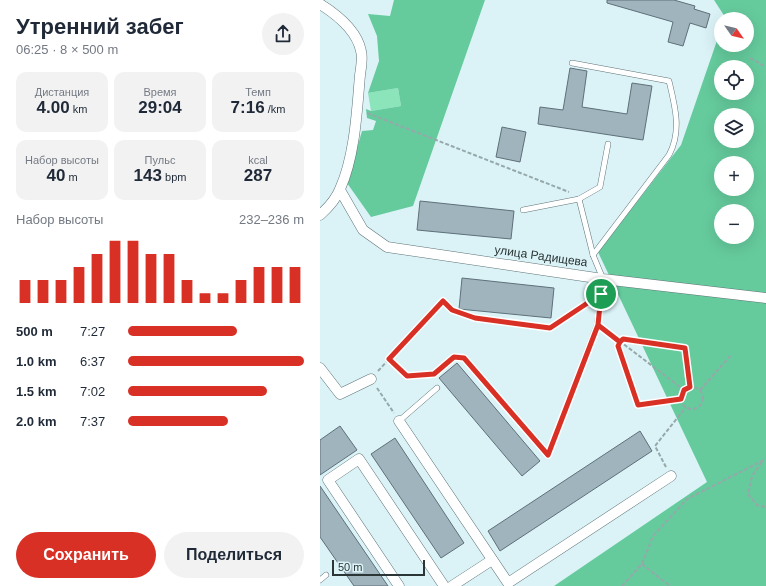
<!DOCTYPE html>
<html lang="ru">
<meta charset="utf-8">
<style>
body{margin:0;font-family:Helvetica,sans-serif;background:#f2f2f3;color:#1f2937;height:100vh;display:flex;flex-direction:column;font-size:15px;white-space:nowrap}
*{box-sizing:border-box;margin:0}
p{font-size:13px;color:#747a83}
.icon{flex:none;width:22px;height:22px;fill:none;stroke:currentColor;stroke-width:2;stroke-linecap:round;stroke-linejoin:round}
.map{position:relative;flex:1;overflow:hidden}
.panel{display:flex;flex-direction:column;background:#fff;width:320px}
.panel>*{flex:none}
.needle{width:26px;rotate:124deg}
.buttons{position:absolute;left:394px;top:12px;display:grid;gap:8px}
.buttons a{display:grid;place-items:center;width:40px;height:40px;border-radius:50%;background:#fff;box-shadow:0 4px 16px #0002;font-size:20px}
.scale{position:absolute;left:12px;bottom:10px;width:93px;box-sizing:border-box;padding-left:4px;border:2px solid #2b3536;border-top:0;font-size:11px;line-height:14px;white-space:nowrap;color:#2b3536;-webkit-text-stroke:3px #dbf3f7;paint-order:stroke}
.pin{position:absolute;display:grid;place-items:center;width:34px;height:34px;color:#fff;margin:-17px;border:2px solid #fff;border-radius:50%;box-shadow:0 1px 4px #0007}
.round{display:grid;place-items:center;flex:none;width:42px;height:42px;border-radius:21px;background:#f2f2f3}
.head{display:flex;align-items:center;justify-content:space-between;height:68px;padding:0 16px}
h1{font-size:22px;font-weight:800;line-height:30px}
.stats{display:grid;grid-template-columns:repeat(3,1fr);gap:6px;height:68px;padding:4px 16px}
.stats div{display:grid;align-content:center;border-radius:10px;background:#f2f2f3;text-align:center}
.stats b{font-size:17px;font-weight:800}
.stats small{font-size:11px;font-weight:400}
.stats p{font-size:11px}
.chart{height:112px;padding:8px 16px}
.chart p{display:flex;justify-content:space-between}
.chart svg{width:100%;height:72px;margin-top:4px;stroke:#d93025;stroke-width:6}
.cta{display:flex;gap:8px;margin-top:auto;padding:8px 16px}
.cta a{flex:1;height:46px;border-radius:24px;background:#d93025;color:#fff;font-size:16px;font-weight:800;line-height:46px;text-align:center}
.cta a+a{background:#f2f2f3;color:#1f2937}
ul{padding:0 16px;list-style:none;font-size:13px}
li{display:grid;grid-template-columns:64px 48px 1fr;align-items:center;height:30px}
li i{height:10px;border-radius:5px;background:#d93025}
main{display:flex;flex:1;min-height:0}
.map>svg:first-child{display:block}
</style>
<main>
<section class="panel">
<div class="head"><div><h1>Утренний забег</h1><p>06:25 · 8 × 500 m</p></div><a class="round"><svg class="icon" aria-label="share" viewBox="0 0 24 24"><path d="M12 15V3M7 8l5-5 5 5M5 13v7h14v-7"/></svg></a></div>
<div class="stats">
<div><p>Дистанция</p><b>4.00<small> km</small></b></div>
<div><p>Время</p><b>29:04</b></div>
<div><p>Темп</p><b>7:16<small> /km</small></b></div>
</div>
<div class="stats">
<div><p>Набор высоты</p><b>40<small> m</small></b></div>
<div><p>Пульс</p><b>143<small> bpm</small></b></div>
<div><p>kcal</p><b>287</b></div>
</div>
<div class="chart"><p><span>Набор высоты</span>232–236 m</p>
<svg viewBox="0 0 160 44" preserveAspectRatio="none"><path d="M5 44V30M15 44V30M25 44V30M35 44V22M45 44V14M55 44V6M65 44V6M75 44V14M85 44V14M95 44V30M105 44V38M115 44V38M125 44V30M135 44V22M145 44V22M155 44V22"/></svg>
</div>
<ul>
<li><b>500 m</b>7:27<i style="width:62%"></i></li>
<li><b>1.0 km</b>6:37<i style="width:100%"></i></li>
<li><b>1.5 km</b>7:02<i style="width:79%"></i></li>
<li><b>2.0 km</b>7:37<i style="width:57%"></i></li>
</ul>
<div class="cta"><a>Сохранить</a><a>Поделиться</a></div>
</section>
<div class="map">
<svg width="446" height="586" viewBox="0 0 446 586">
<rect width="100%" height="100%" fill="#dbf3f7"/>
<path fill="#8ce4ba" d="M78,88L81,106L51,111L48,93Z"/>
<g fill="#65cb9d" fill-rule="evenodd">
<path d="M74,0H165L93,206L51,217L27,183L42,131L53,130L56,121L47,118L46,109L51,111L81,106L78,88L48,93L59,61L57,36L48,14L70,16Z"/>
<path d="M394,0H446V586H234L387,482L278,252L361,145L401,29V45H427V19H405V17ZM401,67H427V93H401ZM401,115H427V141H401ZM401,163H427V189H401ZM401,211H427V237H401Z"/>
</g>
<g fill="#a0b4be" stroke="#5e7079">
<path d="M287,0H354L375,6L374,9L390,14L386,28L370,23L363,46L348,42L353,22L287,3Z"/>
<path d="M250,68L267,71L262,107L307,114L312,83L332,86L323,140L218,124L220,107L243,110Z"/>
<path d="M182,127L206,132L200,162L176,157Z"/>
<path d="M100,201L194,211L191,239L97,230Z"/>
<path d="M142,278L234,288L231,318L139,309Z"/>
<path d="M137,363L220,461L202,476L119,378Z"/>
<path d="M20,426L37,450L0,475V440Z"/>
<path d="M320,431L332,451L180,551L168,531Z"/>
<path d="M75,438L144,543L121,558L51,454Z"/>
<path d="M0,486L68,586H34L0,537Z"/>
</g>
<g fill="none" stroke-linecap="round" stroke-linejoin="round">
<defs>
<g id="lane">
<path d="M252,63L349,81C355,106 362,131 349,155L273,255"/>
<path d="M203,210L259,199L280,187L288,144"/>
<path d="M155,318L230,328L281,294"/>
<path d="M144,358L228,455L277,325L283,279L273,255L259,199"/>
<path d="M79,421L117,388"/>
<path d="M0,580L6,575"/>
</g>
<g id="street">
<path d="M0,4C16,14 37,31 41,51C43,58 41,68 40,75C37,110 35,156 20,189C16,199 9,207 0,215"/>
<path d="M20,190L43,230L67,247L283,279L446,298"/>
<path d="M0,368L20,394L51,379"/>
<path d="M79,421L188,583L351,476"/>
<path d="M79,586L8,480L39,459L124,586"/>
<path d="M132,586L172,560"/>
</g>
</defs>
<use href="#lane" stroke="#5f7478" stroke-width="6"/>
<use href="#street" stroke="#5f7478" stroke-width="11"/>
<g stroke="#95a8aa" stroke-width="2" stroke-dasharray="4 2" stroke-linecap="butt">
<path d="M430,58L446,67"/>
<path d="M47,113L249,192"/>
<path d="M285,330L364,390"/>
<path d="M69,359L87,376L114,374L134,357H137"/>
<path d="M58,371L123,301L132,309L147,315"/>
<circle cx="372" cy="398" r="11"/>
<path d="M57,388L74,413"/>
<path d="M380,390L411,355"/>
<path d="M361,399L318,405L298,346L303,339L365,348L370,387"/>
<path d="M442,462L432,476L428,494L437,505L446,507"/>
<path d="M346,467L335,446L366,407"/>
<path d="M322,564L350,586"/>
<path d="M302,586L322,564L333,536L367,499L446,459"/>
</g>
<use href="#lane" stroke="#fff" stroke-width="5"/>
<use href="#street" stroke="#fff" stroke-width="10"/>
</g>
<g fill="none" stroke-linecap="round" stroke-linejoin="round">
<defs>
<path id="route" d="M281,294L230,328L155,318L132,310L123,301L69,359L87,376L114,374L134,357L144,358L228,455L278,325L300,342L298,346L318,405L361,399L364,390L370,387L365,348L303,339L300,342L278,325L281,294"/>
</defs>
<use href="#route" stroke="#fff" stroke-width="8"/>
<use href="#route" stroke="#d93025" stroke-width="5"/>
</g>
<g text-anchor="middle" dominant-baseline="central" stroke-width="3" stroke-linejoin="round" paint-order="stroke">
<g font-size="12" fill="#2b3536" stroke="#dbf3f7">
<text transform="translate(221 256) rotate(8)">улица Радищева</text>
</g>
</g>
</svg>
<div class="buttons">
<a><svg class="needle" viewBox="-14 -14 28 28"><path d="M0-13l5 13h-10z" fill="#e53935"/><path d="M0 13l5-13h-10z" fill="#747a83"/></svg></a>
<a><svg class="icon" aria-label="locate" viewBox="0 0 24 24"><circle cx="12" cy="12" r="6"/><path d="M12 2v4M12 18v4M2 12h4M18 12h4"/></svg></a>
<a><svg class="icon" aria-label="layers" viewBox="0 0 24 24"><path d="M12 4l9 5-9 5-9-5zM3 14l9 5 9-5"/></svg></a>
<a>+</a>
<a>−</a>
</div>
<div class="scale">50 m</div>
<div class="pin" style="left:281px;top:294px;background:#1e9e55"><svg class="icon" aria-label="arrive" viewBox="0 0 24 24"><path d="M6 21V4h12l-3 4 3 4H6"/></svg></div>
</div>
</main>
